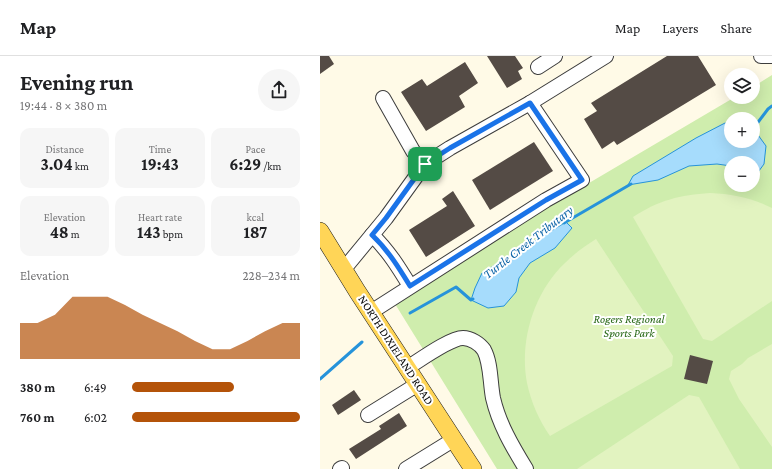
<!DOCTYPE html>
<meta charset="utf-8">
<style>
body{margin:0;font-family:"Crimson Pro",serif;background:#f6f6f6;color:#202124;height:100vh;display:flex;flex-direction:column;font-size:15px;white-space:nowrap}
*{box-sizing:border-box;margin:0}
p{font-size:13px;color:#757577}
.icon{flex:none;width:22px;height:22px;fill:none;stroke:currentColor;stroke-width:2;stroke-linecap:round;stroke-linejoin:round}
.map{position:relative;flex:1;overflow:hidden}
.drawer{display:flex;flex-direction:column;background:#fff;width:320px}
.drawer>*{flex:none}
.fabs{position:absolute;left:404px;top:12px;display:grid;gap:8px}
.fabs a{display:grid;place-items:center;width:36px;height:36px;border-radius:50%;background:#fff;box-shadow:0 4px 16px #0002;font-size:20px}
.pin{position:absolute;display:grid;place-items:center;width:34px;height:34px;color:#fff;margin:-17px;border-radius:8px;box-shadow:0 2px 6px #0006}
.round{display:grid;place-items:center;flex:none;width:42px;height:42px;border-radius:21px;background:#f6f6f6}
.summary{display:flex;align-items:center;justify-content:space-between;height:68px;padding:0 20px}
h1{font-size:22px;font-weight:700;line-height:30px}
.metrics{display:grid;grid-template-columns:repeat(3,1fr);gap:6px;height:68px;padding:4px 20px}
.metrics div{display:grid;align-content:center;border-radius:10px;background:#f6f6f6;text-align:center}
.metrics b{font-size:17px;font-weight:700}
.metrics small{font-size:11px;font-weight:400}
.metrics p{font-size:11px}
.chart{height:112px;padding:8px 20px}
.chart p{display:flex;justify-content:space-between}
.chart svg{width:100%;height:72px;margin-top:4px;fill:#b45309;opacity:.7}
ul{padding:0 20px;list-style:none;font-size:13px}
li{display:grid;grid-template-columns:64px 48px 1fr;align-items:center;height:30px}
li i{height:10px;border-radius:5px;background:#b45309}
header{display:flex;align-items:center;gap:24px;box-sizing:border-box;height:56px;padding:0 20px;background:#fff;border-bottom:1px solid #e0e0e0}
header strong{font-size:19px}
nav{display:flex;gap:22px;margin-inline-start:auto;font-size:14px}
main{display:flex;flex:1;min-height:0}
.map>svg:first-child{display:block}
</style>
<header>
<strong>Map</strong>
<nav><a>Map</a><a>Layers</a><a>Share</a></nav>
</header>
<main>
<section class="drawer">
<div class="summary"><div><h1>Evening run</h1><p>19:44 · 8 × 380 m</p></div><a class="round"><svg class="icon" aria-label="share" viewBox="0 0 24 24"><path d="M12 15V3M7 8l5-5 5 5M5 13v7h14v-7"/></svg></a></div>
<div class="metrics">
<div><p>Distance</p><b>3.04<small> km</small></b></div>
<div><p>Time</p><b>19:43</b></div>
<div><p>Pace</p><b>6:29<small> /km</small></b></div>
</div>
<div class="metrics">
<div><p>Elevation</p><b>48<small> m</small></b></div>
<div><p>Heart rate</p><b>143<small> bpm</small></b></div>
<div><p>kcal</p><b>187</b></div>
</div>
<div class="chart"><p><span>Elevation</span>228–234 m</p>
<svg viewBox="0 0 160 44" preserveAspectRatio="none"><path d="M0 44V22L10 22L20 17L30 6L40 6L50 6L60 11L70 17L80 22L90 27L100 33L110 38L120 38L130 33L140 27L150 22L160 22V44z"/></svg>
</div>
<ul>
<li><b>380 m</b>6:49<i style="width:61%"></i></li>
<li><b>760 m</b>6:02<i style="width:100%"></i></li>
</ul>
</section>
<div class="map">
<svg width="452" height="413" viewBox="0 0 452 413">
<rect width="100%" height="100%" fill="#fffae7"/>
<path fill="#cfedad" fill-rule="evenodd" d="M452,19V413H177L72,243L415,41H433V31ZM411,63H433V85H411ZM411,107H433V129H411Z"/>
<g fill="#e2f3c0">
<path d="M390,137C412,138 432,142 452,152V245L392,285L383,283L313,161C339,144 360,139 390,137Z"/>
<path d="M276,183L353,300L352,310L230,380C219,364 211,346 207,327C199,285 214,236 245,207C255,197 265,190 276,183Z"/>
<path d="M452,288V391L419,343L409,323L411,315L422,308L428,302Z"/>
<path d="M369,339L379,341L420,413H257Z"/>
</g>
<g fill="#a6dcfc" stroke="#2693da">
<path d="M405,67L411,68V85H433V72L446,90L444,108L436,119L433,117V107H411V110L397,108L369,110L338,124L308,129L313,120L376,82Z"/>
<path d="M246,166L252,172L235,192L210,207L199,222L196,236L184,250L168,252L151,244L155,232L162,217Z"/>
</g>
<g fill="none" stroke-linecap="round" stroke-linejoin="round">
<g stroke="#2693da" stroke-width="3">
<path d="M433,73L448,53L452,50"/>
<path d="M244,167L311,128"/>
<path d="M90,257L136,231L151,244L153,243"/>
<path d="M0,323L42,286"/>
</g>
</g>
<g fill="#544b45">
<path d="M0,0H9L14,8L0,18Z"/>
<path d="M167,0H195L203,12L198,15L202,23L187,32Z"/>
<path d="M347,0H378L396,29L297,89L294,85L282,93L264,63L277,55L271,47Z"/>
<path d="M145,6L158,27L139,40L145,51L106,75L81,36L102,23L107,30Z"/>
<path d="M214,86L233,115L170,154L152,124Z"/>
<path d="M133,135L155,170L106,201L89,174L127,150L122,143Z"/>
<path d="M370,299L393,305L387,328L364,323Z"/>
<path d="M34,334L41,344L18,359L12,349Z"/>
<path d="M79,357L87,370L36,403L29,393L61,373L59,370Z"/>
</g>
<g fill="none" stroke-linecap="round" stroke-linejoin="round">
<defs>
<g id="minor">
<path d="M441,0H452"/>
<path d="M218,11L235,0"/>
<path d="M63,42L93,95L105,108"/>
<path d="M52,179C68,194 79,212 90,230"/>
<path d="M24,213L66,162L105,108L130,92L210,47L286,0"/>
<path d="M51,256L226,144L262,124L210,47"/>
<path d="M87,312C100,304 130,282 143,282C151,282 160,288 164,294C171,307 170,326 173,342C179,368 192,390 206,413"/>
<path d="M48,359L98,328"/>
<path d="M20,413L22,412"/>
<path d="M86,413L133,384"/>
</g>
<path id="major" d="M0,175L37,235L153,413"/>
</defs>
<use href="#minor" stroke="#3d3d3d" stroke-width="16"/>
<use href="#major" stroke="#1b1b1b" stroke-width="18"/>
<use href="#minor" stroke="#fff" stroke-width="14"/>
<use href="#major" stroke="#ffd557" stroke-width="17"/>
</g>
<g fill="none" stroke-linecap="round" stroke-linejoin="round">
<defs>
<path id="route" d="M210,47L262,124L226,144L90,230C79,212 68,194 52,179L66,162L105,108L130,92Z"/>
</defs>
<use href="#route" stroke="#fff" stroke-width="8"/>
<use href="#route" stroke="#1a73e8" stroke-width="5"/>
</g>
<g text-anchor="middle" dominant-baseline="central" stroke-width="4" stroke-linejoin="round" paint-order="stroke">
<g font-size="12" font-style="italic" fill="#276716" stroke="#fff">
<text x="309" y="263">Rogers Regional<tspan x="309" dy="14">Sports Park</tspan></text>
</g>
<g font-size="12" fill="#0a0a0a" stroke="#fff">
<text transform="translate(76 294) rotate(57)">NORTH DIXIELAND ROAD</text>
</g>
<g font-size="13" font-style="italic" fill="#0962a6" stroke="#fff">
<text transform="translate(208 186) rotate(-38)">Turtle Creek Tributary</text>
</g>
</g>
</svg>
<div class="fabs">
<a><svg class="icon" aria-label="layers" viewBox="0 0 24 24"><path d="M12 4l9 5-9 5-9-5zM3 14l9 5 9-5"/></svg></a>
<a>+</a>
<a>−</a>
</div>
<div class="pin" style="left:105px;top:108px;background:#1e9e55"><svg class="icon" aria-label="arrive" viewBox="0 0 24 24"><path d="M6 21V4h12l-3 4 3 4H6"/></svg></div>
</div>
</main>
